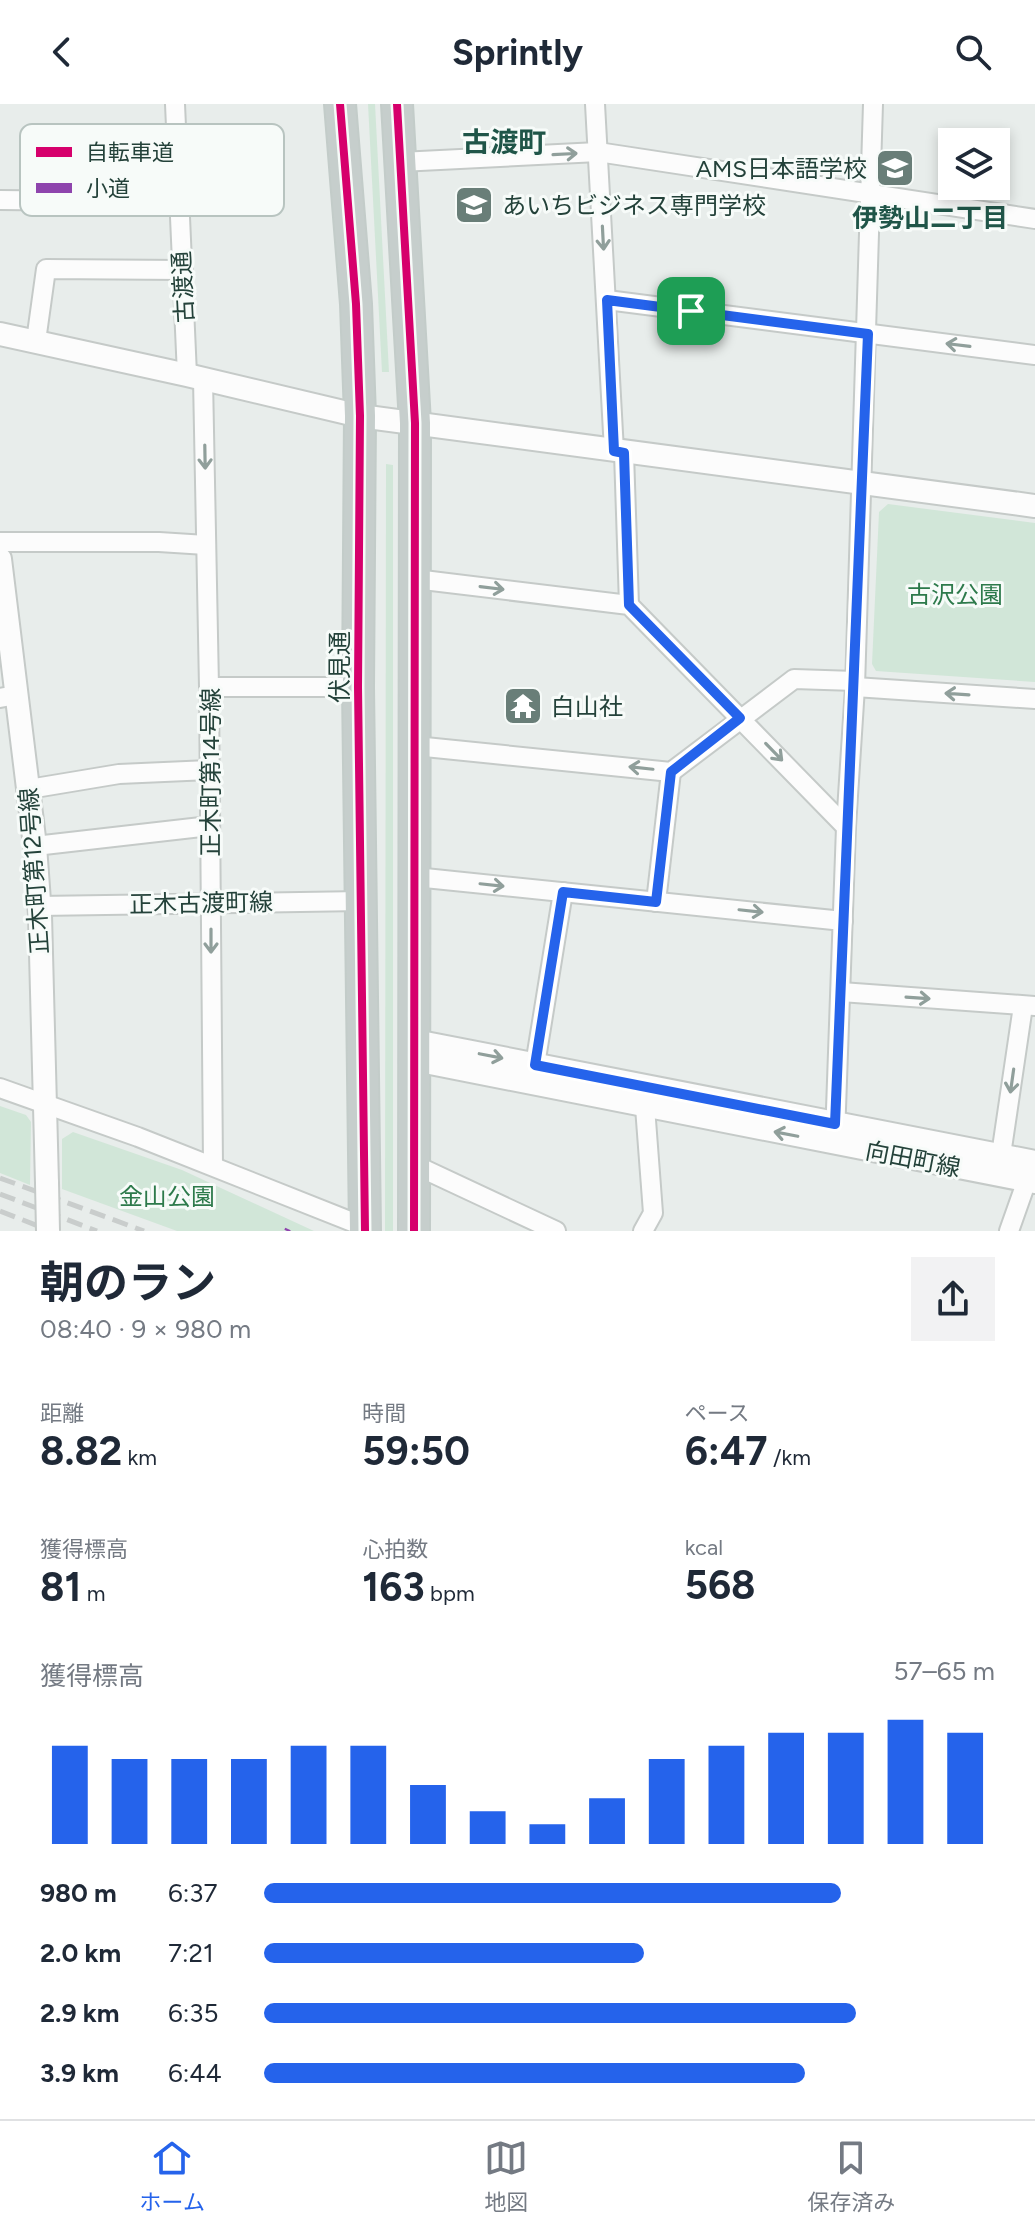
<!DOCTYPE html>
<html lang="ja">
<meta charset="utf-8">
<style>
body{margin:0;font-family:Figtree,"Noto Sans JP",sans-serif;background:#f2f2f3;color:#1f2937;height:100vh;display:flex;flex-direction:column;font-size:30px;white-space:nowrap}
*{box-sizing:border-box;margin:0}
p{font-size:26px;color:#747a83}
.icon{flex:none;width:44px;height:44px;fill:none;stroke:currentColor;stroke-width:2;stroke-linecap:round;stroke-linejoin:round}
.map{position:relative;height:1127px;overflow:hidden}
.sheet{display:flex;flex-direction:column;background:#fff;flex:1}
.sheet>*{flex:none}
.buttons{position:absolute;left:938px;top:24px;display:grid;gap:16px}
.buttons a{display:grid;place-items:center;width:72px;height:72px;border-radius:0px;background:#fff;box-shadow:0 4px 12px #0003;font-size:40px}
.pin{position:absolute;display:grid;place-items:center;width:68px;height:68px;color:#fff;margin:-34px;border-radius:16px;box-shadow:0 4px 12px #0006}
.round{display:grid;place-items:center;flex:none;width:84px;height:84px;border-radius:0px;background:#f2f2f3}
.head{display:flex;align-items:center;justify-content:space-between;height:136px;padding:0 40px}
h1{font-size:44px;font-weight:700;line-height:60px}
.metrics{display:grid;grid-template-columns:repeat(3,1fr);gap:12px;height:136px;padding:8px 40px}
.metrics div{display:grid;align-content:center}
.metrics b{font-size:40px;font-weight:700}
.metrics small{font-size:22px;font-weight:400}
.metrics p{font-size:22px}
.chart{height:224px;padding:16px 40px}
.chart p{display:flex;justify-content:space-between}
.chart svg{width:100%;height:144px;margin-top:8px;stroke:#2563eb;stroke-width:6}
ul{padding:0 40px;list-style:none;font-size:26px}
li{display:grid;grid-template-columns:128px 96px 1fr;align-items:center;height:60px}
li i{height:20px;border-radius:10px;background:#2563eb}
header{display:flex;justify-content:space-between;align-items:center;height:104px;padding:0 40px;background:#fff;font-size:36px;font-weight:700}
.tab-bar{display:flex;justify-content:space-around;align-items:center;height:112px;border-top:2px solid #e0e1e3;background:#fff;font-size:22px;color:#747a83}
.tab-bar a{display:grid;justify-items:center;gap:4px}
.tab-bar .current{color:#2563eb}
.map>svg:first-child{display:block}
</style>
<header><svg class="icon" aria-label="back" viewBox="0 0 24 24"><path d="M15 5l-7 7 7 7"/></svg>Sprintly<svg class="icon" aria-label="search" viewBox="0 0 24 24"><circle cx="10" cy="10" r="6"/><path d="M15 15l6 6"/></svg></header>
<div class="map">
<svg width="1035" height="1127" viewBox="0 0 1035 1127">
<rect width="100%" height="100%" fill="#e8edeb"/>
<g fill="#d1e6d8">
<path d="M368,0H375L389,268H382Z"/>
<path d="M386,360L393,361V1127H385Z"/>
<path d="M888,400L1035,419V578L876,567L872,560L879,408Z"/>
<path d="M0,1002L26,1011L31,1018L30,1081L0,1069Z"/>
<path d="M73,1028L182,1066L314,1127H177L62,1085V1035Z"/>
</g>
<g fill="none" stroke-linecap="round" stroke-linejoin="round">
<defs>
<g id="minor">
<path d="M175,0L187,271"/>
<path d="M595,0L614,347"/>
<path d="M400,58L598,48L1035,115"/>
<path d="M0,96L180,98"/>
<path d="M607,196L1035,251"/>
<path d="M36,237L46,165L183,166"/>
<path d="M203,275L209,583L213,1061"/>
<path d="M624,349L629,501"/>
<path d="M0,438H159L206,441"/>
<path d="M415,475L629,501L846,723"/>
<path d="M209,583H358"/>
<path d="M855,583L1035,595"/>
<path d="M0,594L16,591"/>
<path d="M415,642L671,668L794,575L855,577"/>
<path d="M29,685L119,670L209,666"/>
<path d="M35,742L210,722"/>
<path d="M415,773L843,817"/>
<path d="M656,798L671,668"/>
<path d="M39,802L362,797"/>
<path d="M841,888L1035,902"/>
<path d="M535,961L563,788"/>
<path d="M0,984L138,1033L365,1123"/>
<path d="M835,1033L846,723L855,583L873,0"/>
<path d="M1001,1051L1023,902"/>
<path d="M415,1061L556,1127"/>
<path d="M643,1127L653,1109L645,1003"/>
<path d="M1009,1127L1027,1076"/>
</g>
<g id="tertiary">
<path d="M0,230L187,271L360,312L1035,402"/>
<path d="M0,455L35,742L40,811L47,1079"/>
<path d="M415,937L1035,1058"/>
<path d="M415,956L1035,1078"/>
</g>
<g id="trunk">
<path d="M340,0L356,200L360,312L358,583L365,1127"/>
<path d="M397,0L415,319L414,1127"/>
</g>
</defs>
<use href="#minor" stroke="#c5cac8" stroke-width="22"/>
<use href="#tertiary" stroke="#c5cac8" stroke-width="26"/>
<use href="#trunk" stroke="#c3ccc9" stroke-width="34"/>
<use href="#minor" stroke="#fcfcfc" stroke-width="18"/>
<use href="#tertiary" stroke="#fcfcfc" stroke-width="22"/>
<use href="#trunk" stroke="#c6cecc" stroke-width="30"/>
<g stroke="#c9cdcc" stroke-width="5" stroke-dasharray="16 8" stroke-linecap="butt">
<path d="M0,1074L144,1127"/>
<path d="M0,1090L97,1127"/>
<path d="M0,1107L51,1127"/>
</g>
<defs>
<path id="tertiary-bridge" d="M47,1079L48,1127"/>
</defs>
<use href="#tertiary-bridge" stroke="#c5cac8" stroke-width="26" stroke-linecap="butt"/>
<use href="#tertiary-bridge" stroke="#fcfcfc" stroke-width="22"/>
<path stroke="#8e44ad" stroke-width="6" stroke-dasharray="12 6" stroke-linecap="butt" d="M287,1127L288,1125"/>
<defs>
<g id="cycleway">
<path d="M340,0L356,200L360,312L358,583L365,1127"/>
<path d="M397,0L415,319L414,1127"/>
</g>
</defs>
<use href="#cycleway" stroke="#f7fbf9" stroke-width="13"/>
<use href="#cycleway" stroke="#d6006c" stroke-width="8"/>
</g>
<defs><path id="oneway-shaft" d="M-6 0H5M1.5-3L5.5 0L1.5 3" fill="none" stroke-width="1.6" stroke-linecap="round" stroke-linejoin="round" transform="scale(2)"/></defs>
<g stroke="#909f9b">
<use href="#oneway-shaft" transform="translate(565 50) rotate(-3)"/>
<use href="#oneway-shaft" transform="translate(603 134) rotate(87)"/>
<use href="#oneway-shaft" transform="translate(958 241) rotate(-173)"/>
<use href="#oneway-shaft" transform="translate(205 353) rotate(89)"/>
<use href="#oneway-shaft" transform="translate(492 484) rotate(7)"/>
<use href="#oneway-shaft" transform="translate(957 590) rotate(-176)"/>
<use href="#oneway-shaft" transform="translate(774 648) rotate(46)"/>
<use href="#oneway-shaft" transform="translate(641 664) rotate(-174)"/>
<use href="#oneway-shaft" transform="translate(492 781) rotate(6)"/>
<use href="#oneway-shaft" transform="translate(751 807) rotate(6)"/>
<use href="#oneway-shaft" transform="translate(211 837) rotate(90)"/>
<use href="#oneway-shaft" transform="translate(918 894) rotate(4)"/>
<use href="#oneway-shaft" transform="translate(491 952) rotate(11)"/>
<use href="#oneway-shaft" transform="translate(1012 977) rotate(98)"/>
<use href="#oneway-shaft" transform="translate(786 1030) rotate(-169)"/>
</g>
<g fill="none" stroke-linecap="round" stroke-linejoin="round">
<defs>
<path id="route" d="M607,196L868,230L835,1020L535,961L563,788L656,798L671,668L740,614L629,501L624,349L614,347Z"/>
</defs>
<use href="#route" stroke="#fff" stroke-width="16"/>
<use href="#route" stroke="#2563eb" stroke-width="10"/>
</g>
<defs>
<symbol id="university-square" viewBox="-11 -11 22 22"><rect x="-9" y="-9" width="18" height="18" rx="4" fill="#697e78" stroke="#f7fbf9"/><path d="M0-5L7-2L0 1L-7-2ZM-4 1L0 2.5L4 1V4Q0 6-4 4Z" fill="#fff"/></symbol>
<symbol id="temple-square" viewBox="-11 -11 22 22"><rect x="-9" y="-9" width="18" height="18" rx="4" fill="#697e78" stroke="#f7fbf9"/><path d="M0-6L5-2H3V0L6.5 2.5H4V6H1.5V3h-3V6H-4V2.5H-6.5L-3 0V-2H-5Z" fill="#fff"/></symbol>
</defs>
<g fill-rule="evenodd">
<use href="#university-square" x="873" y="42" width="44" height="44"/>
<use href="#university-square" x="452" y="79" width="44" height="44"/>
<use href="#temple-square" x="501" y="580" width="44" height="44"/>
</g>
<g text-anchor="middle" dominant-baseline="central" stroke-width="6" stroke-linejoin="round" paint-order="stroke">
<g font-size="24" fill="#24423a" stroke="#f7fbf9" text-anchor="start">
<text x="867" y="64" text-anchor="end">AMS日本語学校</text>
<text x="502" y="101">あいちビジネス専門学校</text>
<text x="551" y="602">白山社</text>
</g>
<g font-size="24" fill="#24423a" stroke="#f7fbf9">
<text transform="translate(183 183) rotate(-93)">古渡通</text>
<text transform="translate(339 563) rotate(-90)">伏見通</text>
<text transform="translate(210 668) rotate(-90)">正木町第14号線</text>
<text transform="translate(34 767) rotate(-94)">正木町第12号線</text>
<text transform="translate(201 799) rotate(-1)">正木古渡町線</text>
<text transform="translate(913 1055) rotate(11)">向田町線</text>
</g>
<g font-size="24" fill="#2d7a4b" stroke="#f7fbf9">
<text x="955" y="490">古沢公園</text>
<text x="167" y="1092">金山公園</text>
</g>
<g font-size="26" font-weight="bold" fill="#1f5548" stroke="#f7fbf9">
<text x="930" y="114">伊勢山二丁目</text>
</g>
<g font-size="28" font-weight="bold" fill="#1f5548" stroke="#f7fbf9">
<text x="504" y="38">古渡町</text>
</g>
</g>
<rect x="20" y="20" width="264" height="92" rx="12" fill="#f7fbf9" stroke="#b8c4c0" stroke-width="2"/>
<rect x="36" y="43" width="36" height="10" fill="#d6006c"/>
<rect x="36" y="79" width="36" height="10" fill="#8e44ad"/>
<g font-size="22" fill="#24423a">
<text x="86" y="56">自転車道</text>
<text x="86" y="92">小道</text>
</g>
</svg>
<div class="buttons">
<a><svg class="icon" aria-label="layers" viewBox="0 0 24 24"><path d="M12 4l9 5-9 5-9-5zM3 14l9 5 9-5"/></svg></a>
</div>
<div class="pin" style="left:691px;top:207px;background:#1e9e55"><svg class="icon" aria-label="arrive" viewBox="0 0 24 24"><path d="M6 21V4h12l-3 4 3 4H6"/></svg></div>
</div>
<section class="sheet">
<div class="head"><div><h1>朝のラン</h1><p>08:40 · 9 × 980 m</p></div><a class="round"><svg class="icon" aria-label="share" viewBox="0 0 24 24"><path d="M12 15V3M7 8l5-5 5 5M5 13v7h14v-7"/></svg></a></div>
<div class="metrics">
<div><p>距離</p><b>8.82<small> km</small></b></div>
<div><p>時間</p><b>59:50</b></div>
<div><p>ペース</p><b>6:47<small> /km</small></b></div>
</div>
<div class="metrics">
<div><p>獲得標高</p><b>81<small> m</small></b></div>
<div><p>心拍数</p><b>163<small> bpm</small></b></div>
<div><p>kcal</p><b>568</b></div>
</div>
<div class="chart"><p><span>獲得標高</span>57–65 m</p>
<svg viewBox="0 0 160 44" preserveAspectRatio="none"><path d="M5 44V14M15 44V18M25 44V18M35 44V18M45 44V14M55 44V14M65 44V26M75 44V34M85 44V38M95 44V30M105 44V18M115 44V14M125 44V10M135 44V10M145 44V6M155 44V10"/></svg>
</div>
<ul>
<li><b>980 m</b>6:37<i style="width:79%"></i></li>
<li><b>2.0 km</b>7:21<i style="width:52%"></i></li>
<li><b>2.9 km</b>6:35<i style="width:81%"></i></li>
<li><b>3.9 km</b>6:44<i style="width:74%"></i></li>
</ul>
</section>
<nav class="tab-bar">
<a class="current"><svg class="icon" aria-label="home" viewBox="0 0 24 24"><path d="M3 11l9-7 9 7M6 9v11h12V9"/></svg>ホーム</a>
<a><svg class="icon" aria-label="map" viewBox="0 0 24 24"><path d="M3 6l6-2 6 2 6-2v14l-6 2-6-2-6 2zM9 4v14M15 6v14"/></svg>地図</a>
<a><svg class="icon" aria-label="saved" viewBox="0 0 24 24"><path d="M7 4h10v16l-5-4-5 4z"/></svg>保存済み</a>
</nav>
